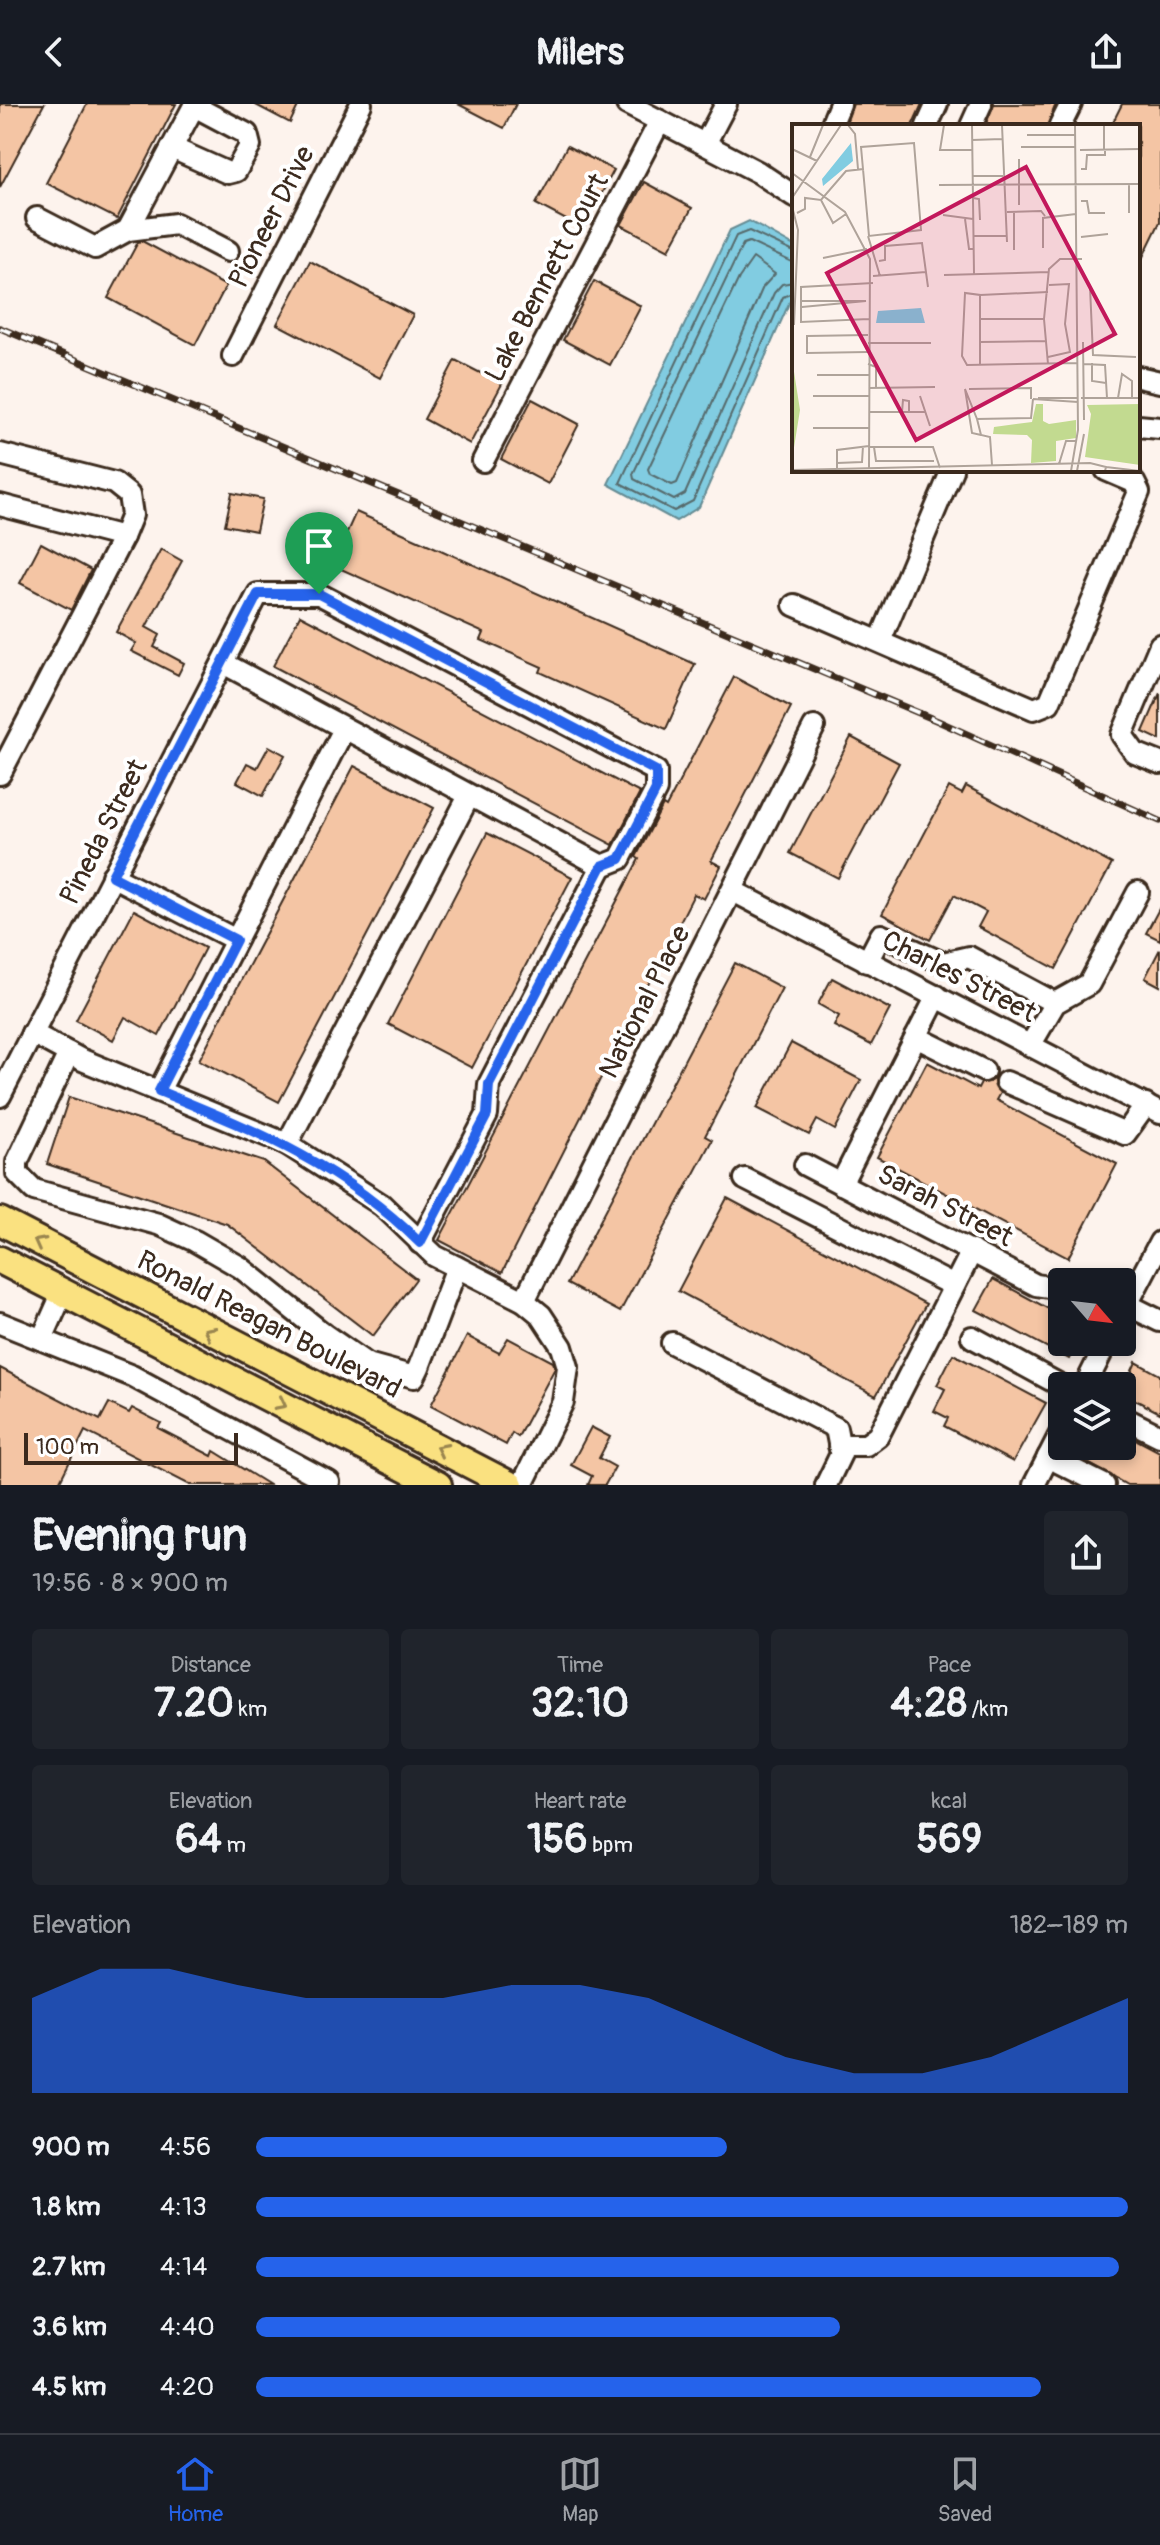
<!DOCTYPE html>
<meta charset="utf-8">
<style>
body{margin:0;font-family:Pangolin,sans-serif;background:#20242c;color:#f1f3f6;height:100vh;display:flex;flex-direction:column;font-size:30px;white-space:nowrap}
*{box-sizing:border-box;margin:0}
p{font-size:26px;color:#9ea1a6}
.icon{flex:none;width:44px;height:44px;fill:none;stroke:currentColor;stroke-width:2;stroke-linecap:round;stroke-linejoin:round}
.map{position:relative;height:1381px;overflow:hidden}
.details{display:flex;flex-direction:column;background:#171b24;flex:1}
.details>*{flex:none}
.needle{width:52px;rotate:118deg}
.controls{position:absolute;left:1048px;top:1164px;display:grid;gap:16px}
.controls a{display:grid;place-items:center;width:88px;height:88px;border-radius:8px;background:#171b24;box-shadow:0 4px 12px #0003;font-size:40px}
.scale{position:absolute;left:24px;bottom:20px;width:214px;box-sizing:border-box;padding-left:8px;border:4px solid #3b2a1e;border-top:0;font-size:22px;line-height:28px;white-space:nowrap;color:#3b2a1e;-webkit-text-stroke:6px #fff;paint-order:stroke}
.pin{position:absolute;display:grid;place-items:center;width:68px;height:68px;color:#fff;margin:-82px -34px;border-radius:50% 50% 50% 0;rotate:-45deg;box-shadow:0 0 8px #0007}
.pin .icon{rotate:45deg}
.round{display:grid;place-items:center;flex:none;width:84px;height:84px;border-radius:8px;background:#20242c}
.headline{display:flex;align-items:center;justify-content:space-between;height:136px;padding:0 32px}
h1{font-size:44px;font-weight:800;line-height:60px}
.metrics{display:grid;grid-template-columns:repeat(3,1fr);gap:12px;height:136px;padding:8px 32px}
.metrics div{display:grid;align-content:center;border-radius:8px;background:#20242c;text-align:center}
.metrics b{font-size:40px;font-weight:800}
.metrics small{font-size:22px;font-weight:400}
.metrics p{font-size:22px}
.chart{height:224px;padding:16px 32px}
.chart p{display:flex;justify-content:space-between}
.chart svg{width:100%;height:144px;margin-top:8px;fill:#2563eb;opacity:.7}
ul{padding:0 32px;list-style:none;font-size:26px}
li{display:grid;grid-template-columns:128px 96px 1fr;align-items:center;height:60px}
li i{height:20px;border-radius:10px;background:#2563eb}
header{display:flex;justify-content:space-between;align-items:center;height:104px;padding:0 32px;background:#171b24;font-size:36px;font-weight:800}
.dock{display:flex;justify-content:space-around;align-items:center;height:112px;border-top:2px solid #363941;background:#171b24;font-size:22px;color:#9ea1a6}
.dock a{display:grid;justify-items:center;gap:4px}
.dock .on{color:#2563eb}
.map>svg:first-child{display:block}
</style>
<header><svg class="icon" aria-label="back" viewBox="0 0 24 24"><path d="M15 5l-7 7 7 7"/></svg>Milers<svg class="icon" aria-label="share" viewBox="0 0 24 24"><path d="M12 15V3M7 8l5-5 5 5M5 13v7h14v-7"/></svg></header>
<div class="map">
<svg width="1160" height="1381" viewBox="0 0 1160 1381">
<rect width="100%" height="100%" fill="#fdf3ed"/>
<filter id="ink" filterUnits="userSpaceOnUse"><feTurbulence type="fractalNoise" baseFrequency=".0125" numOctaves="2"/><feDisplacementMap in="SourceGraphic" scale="16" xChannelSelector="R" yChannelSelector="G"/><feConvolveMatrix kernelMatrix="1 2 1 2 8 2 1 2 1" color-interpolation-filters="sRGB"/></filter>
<g filter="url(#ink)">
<path fill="#81cce1" stroke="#658b93" stroke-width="2" d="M749,117L794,142V188L699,403L676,417L608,380L730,126Z"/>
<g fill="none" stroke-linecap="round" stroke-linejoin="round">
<g stroke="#576b6c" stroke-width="2">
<path d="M794,148L749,127L736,132L620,379L674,407L693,397L783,193L794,188"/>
<path d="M753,154L775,170L763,183L677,379L672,381L650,370L648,365L739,174Z"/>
<path d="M794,159L749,138L743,140L633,370L634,375L674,396L685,390L774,189L782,180L794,178"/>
</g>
</g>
<g fill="#f4c5a4" stroke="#3b2a1e" stroke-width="2">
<path d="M0,0H44L0,83Z"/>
<path d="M87,0H176L117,115L46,79Z"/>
<path d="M254,0H299L290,19Z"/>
<path d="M458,0H516L504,24Z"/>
<path d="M853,0H922L912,22H845Z"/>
<path d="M994,0H1056L1047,22H985Z"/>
<path d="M1122,0H1160V118L1138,163V22H1111Z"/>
<path d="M567,42L614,66L583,125L536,100Z"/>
<path d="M644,78L692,104L669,146L621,121Z"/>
<path d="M142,137L226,182L195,241L108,194L138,138Z"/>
<path d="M310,157L413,211L380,274L277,220Z"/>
<path d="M594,177L641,202L610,261L563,236Z"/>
<path d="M455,256L502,280L470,340L424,315Z"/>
<path d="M532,295L579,320L548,380L501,355Z"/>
<path d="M232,389L263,395L256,427L225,421Z"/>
<path d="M356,408L695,560L666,625L540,568L542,563L481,536L484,529L332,461Z"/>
<path d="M41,439L91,466L71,506L20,479Z"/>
<path d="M161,445L182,457L146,523L160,531L154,543L184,559L178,571L131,547L136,539L116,528Z"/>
<path d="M300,511L640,689L613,741L273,562Z"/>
<path d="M734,573L791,603L711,757L721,762L704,795L694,790L502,1169L439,1136L639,755L636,753L663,701L666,703Z"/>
<path d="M1160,589V636L1143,628Z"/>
<path d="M851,633L899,659L838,774L790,749Z"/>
<path d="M269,642L285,651L263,692L237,678L247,659L257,664Z"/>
<path d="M354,662L434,704L279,998L199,956Z"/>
<path d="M966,682L1112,760L1056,865L978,823L986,808L954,791L930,836L882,810L949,683L962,690Z"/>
<path d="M487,729L572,773L472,964L388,920Z"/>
<path d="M1160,803V836L1146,829Z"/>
<path d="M134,806L205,844L159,932L125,913L113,936L76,916Z"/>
<path d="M1160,845V882L1145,874Z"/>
<path d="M735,859L782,884L705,1032L712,1036L620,1208L567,1180Z"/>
<path d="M832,874L890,905L871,941L834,922L839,912L818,900Z"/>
<path d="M791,939L861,976L835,1026L817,1016L809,1031L757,1004Z"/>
<path d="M927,958L978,985L981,979L994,975L1000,989L996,996L1117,1060L1068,1154L877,1053Z"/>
<path d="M69,993L264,1058L416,1175L373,1232L227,1120L47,1060Z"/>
<path d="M727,1094L926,1200L876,1292L678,1187Z"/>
<path d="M993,1175L1062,1212V1238H1078L1069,1255L976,1206Z"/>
<path d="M467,1232L499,1249L508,1234L553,1258L555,1264L518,1333L512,1329L506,1341L431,1301Z"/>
<path d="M953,1250L1046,1299L1013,1358L944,1322L948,1314L934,1307L945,1285L937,1281Z"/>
<path d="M1136,1258L1160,1271V1309L1122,1289Z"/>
<path d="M0,1264L100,1316L109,1299L129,1309L132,1304L161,1319L158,1324L212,1352L214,1347L269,1381H190L85,1327L58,1381H0Z"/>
<path d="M591,1323L610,1333L599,1354L615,1363L605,1381H588L592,1372L571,1361Z"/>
<path d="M1122,1328L1160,1348V1381H1127L1083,1356L1090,1342H1122Z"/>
</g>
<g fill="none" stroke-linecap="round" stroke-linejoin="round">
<defs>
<g id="minor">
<path d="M627,0L758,68L794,92"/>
<path d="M831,22L840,0"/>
<path d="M927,22L937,0"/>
<path d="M971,22L981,0"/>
<path d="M1060,22L1071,0"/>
<path d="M705,40L726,0"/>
<path d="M172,44L228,69L236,67L250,42L247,30L194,2"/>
<path d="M37,114L95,144L128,126L176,120L228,147"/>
<path d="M128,126L195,0"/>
<path d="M233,252L361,0"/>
<path d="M1138,273L1160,278"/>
<path d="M1138,322L1160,324"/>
<path d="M0,350L114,379L129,391L132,411L123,433L0,401"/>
<path d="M483,357L660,17"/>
<path d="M794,501L1034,605L1049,599L1139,388L1134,378L1106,366"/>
<path d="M880,537L952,366"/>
<path d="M1160,541L1122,631L1135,649L1160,659"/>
<path d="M0,670L123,433"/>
<path d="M112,772L236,836"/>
<path d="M733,787L1160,1009"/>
<path d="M867,858L881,831L943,859L969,853L1055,899"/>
<path d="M32,929L80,955L287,1040L382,1101L435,1152L524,1197L541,1211L562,1243L568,1263L563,1298L522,1381"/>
<path d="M916,933L984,967"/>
<path d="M1031,940L1055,899L1089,880L1138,788"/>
<path d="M69,949L17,1058V1069L34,1086L158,1120L195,1137L240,1163L325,1231L367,1260L414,1273L419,1263L457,1163"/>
<path d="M1006,978L1125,1030L1146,1001"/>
<path d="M159,987L344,625"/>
<path d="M0,992L258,490H319L656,667V686L620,755L602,762L223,559"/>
<path d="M287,1040L469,692"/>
<path d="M805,1061L1036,1181L1062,1185"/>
<path d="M745,1075L954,1182"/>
<path d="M841,1080L937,892"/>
<path d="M420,1139L487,1011L489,980L602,762"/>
<path d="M524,1197L814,623"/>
<path d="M1122,1198L1160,1217"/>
<path d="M1122,1210L1160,1138"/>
<path d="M0,1219L132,1272L329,1378"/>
<path d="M972,1233L1062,1282"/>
<path d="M42,1235L63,1188"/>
<path d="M672,1239L836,1324L841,1350L826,1381"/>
<path d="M1085,1282L1107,1238"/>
<path d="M1122,1313L1160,1332"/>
<path d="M839,1341H866L878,1332L972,1147"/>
<path d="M1048,1353L1104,1381"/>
<path d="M1034,1381L1062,1326"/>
</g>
<g id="major">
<path d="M0,1117L510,1381"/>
<path d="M0,1156L438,1381"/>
</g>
</defs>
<use href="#minor" stroke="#3b2a1e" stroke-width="26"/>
<use href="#major" stroke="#3b2a1e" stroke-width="32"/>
<use href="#minor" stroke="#fff" stroke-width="20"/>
<use href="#major" stroke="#fae180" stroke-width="26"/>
<defs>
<path id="rail" d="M0,224L938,617L1160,717"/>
</defs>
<use href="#rail" stroke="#3b2a1e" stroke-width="7"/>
<use href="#rail" stroke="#fff" stroke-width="4" stroke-dasharray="12" stroke-linecap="butt"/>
</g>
<defs><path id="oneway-chevron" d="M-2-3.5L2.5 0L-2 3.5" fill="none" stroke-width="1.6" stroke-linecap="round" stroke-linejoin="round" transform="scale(2)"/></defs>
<g stroke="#9a864f">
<use href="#oneway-chevron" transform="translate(39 1139) rotate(-152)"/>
<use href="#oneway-chevron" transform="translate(209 1228) rotate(-152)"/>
<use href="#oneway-chevron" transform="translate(281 1300) rotate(27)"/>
<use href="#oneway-chevron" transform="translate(441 1345) rotate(-153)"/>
</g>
</g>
<g fill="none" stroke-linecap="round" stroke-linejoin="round" filter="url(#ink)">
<defs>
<path id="route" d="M258,490H319L656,667V686L620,755L602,762L489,980L487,1011L420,1139C342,1061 259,1028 159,987L236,836L112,772Z"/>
</defs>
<use href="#route" stroke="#fff" stroke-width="16"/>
<use href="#route" stroke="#2563eb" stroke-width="10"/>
</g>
<g text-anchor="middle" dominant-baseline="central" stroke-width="8" stroke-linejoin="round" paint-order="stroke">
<g font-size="28" fill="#3b2a1e" stroke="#fff">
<text transform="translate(272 113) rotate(-63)">Pioneer Drive</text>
<text transform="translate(547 174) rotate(-62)">Lake Bennett Court</text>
<text transform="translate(104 728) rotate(-63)">Pineda Street</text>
<text transform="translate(959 873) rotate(27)">Charles Street</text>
<text transform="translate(645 898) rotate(-63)">National Place</text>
<text transform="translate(945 1102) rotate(27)">Sarah Street</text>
<text transform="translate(269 1221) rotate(27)">Ronald Reagan Boulevard</text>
</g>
</g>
<g transform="translate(792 20)">
<rect width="348" height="348" fill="#fdf3ed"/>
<path d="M0,235L8,286L0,336ZM244,280H251V297L257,300L284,296V314L264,317V337L239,339L240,316L235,311L201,310L202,303L240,298ZM348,280V341L293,333L299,290L295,281Z" fill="#c2da90"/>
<path d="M59,19L61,37L31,62L30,55ZM129,184L133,199H84L86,187Z" fill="#81cce1"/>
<path fill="none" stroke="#afa39a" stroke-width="2" d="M56,1L63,10L66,45M152,1L148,26H180M180,1L182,150M210,1L215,118M312,1V26M235,11H283M180,16L210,15M229,23H283M0,25L25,37M288,26L348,25M18,33L31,1M227,35V81M289,45H294L295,31H313V26M0,49L53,88L78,135L77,345M181,52H211M147,61L348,60M0,74L49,1M181,74L187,75L188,96M29,76L41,99L54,90M289,77H295L297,89H313M0,82L6,106L2,201M215,88L249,87L253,92M222,88V126M5,89L13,85V74L29,76L54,47L71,45L69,23L122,19L129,106L77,112L71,45M337,89V60M151,91L181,95M173,95L177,125H181M76,112L88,152M181,112H215M289,113L316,110M251,124V94L284,90M31,134L75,125M87,137L93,136V122L130,119L136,163M152,151L257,148M81,152L134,148M298,163L301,231L344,233M188,171L256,168M9,177H74L10,183M77,195L9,198V163L81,159M188,195H252M188,218L254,217M291,218L292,296M76,219H139M76,228L15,229V212L76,211M256,233L278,228L273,200L277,160L257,161M300,239V257L314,259M76,240L84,243V264M256,240L252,195L257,145L268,135H290M292,240L313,241L315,274M188,241V171L173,169L170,232L175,241L285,239M25,251H77M77,264L143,263M177,265L239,264V275M21,272H77M128,272L138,302M246,274H286M289,274H348M326,274L330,250L340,257V273M241,275L286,278M77,288H133M110,288L111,276L117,277V288M185,295L173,265L180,309L189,311M21,304H77M77,323H141L148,344M82,323L84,337H142M45,339L70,338L71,322M267,340L274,317H285M200,341L198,313L189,311L185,295L239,294L241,275M314,343L348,347M45,345V326L77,322M0,346L298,339L314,343L313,347M279,347L286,306L283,1M285,347L292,310"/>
<path fill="#c2185b" fill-opacity="0.15" stroke="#c2185b" stroke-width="4" d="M234,43L323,210L124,316L35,149Z"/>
<rect width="348" height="348" fill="none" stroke="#3b2a1e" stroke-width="4"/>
</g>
</svg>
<div class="controls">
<a><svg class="needle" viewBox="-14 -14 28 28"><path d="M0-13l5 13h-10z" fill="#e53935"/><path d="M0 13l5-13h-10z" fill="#9ea1a6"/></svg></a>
<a><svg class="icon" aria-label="layers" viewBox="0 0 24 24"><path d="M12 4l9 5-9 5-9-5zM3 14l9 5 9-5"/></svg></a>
</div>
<div class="scale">100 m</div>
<div class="pin" style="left:319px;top:490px;background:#1e9e55"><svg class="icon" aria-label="arrive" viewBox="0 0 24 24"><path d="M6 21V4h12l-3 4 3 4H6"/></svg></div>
</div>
<section class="details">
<div class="headline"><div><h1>Evening run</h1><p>19:56 · 8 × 900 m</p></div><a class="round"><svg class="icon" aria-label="share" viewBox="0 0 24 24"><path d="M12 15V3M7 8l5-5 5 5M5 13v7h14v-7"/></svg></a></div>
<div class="metrics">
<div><p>Distance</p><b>7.20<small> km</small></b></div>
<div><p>Time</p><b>32:10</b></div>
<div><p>Pace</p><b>4:28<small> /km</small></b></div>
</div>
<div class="metrics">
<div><p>Elevation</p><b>64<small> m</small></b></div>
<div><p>Heart rate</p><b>156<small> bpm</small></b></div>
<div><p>kcal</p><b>569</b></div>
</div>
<div class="chart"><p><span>Elevation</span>182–189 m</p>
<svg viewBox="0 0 160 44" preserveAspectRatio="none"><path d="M0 44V15L10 6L20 6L30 11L40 15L50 15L60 15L70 11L80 11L90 15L100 24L110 33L120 38L130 38L140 33L150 24L160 15V44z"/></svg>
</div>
<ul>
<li><b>900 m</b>4:56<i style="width:54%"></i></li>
<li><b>1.8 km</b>4:13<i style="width:100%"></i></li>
<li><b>2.7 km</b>4:14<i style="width:99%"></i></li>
<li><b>3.6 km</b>4:40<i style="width:67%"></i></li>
<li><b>4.5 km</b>4:20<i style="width:90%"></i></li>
</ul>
</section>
<nav class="dock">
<a class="on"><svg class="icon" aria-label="home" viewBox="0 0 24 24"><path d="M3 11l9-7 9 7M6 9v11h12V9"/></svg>Home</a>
<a><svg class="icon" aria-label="map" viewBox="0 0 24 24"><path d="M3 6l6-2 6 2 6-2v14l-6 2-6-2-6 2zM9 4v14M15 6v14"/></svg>Map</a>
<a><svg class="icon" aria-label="saved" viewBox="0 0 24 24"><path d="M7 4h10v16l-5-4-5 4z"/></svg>Saved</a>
</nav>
